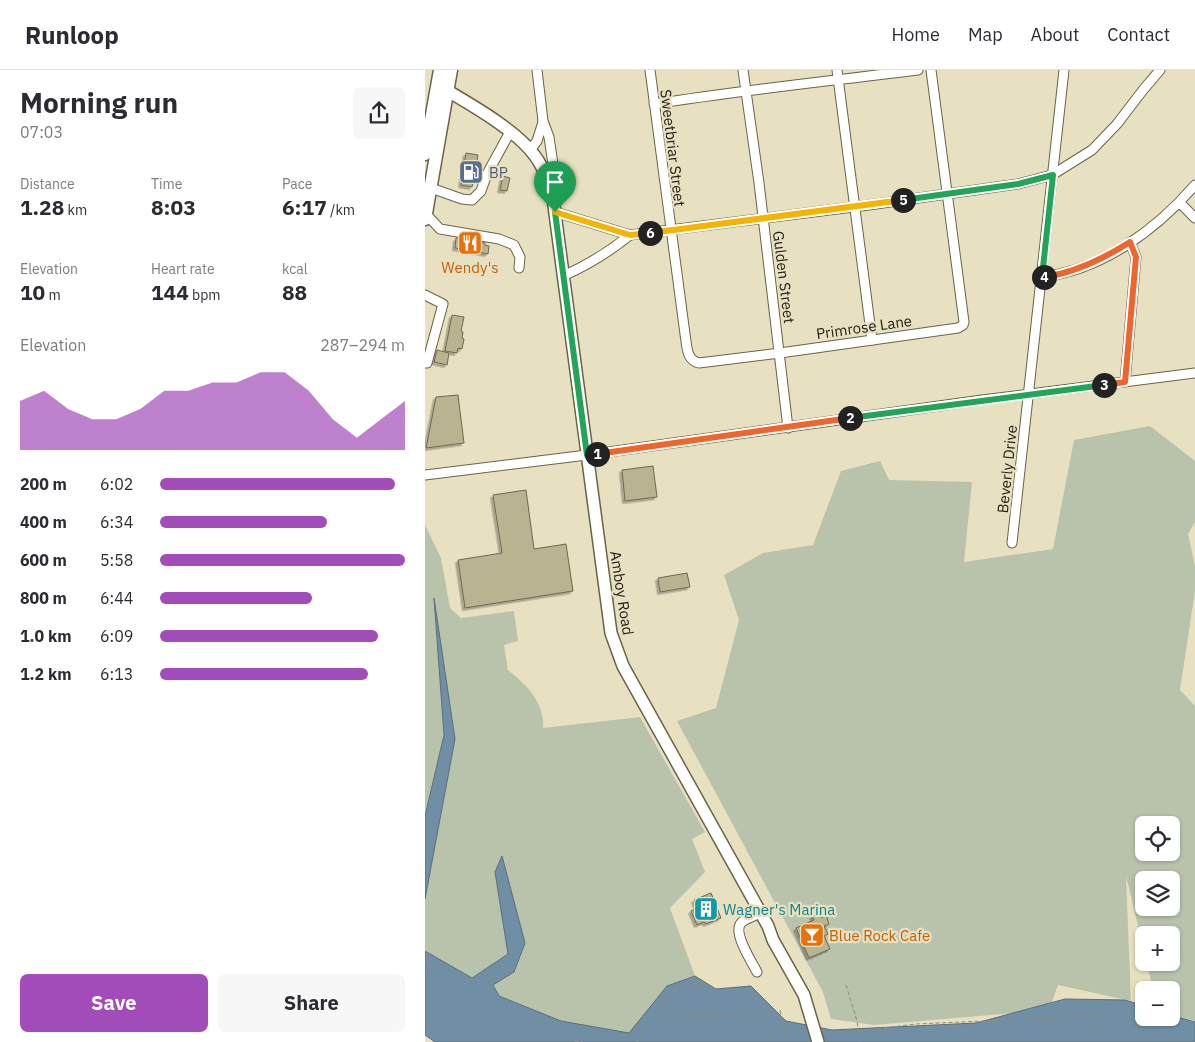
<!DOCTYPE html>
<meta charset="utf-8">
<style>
body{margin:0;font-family:"IBM Plex Sans",sans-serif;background:#f7f7f7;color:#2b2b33;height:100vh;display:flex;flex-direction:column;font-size:19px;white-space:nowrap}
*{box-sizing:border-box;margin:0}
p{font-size:16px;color:#7c7c81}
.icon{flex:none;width:28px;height:28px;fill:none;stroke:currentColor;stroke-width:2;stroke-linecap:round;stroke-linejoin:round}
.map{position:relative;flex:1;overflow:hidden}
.panel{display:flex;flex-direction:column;background:#fff;width:425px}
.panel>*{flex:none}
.buttons{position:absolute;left:710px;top:746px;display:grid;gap:10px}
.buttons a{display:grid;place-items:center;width:45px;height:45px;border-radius:8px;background:#fff;box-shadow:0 1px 4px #0004;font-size:25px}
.pin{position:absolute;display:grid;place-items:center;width:42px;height:42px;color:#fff;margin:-51px -21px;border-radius:50% 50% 50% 0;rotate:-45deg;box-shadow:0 0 5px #0007}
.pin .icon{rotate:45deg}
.km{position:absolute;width:25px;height:25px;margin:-12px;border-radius:50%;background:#222;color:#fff;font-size:14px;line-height:25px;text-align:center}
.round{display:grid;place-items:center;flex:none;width:52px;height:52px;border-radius:8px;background:#f7f7f7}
.headline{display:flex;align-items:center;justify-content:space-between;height:85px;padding:0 20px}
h1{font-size:28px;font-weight:700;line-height:38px}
.stats{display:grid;grid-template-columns:repeat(3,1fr);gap:8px;height:85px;padding:5px 20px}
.stats div{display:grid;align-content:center}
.stats b{font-size:21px;font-weight:700}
.stats small{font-size:14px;font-weight:400}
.stats p{font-size:14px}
.chart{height:140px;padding:10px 20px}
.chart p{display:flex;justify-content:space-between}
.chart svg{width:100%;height:90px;margin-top:5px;fill:#a24cb9;opacity:.7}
.action{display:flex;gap:10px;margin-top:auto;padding:10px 20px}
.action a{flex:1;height:58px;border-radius:8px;background:#a24cb9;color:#fff;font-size:20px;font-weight:700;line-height:58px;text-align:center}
.action a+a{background:#f7f7f7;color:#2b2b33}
ul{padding:0 20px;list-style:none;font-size:16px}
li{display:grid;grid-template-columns:80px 60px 1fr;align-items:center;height:38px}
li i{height:12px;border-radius:6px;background:#a24cb9}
header{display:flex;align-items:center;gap:30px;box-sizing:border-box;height:70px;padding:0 25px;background:#fff;border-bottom:1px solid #e1e1e2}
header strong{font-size:24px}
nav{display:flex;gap:28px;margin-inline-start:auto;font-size:18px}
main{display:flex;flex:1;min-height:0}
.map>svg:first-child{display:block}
</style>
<header>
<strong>Runloop</strong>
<nav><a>Home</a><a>Map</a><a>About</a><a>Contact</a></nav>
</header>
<main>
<section class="panel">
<div class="headline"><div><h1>Morning run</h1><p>07:03</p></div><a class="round"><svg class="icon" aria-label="share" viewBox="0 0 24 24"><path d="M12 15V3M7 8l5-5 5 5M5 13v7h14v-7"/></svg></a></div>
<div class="stats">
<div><p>Distance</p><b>1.28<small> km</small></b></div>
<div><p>Time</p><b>8:03</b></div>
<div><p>Pace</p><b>6:17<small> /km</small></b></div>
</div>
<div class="stats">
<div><p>Elevation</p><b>10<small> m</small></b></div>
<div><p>Heart rate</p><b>144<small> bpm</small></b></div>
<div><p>kcal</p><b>88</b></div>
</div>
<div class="chart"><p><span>Elevation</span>287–294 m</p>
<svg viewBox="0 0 160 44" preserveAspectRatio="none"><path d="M0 44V20L10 15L20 24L30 29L40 29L50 24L60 15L70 15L80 11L90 11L100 6L110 6L120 15L130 29L140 38L150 29L160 20V44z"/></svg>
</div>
<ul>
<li><b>200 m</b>6:02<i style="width:96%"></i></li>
<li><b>400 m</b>6:34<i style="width:68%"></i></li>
<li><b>600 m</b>5:58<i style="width:100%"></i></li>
<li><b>800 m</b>6:44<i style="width:62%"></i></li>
<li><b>1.0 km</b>6:09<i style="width:89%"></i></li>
<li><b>1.2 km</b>6:13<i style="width:85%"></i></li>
</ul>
<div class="action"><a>Save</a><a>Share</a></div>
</section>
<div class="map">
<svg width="770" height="972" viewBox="0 0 770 972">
<defs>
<filter id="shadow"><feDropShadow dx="-2.5" dy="2.5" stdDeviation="0" flood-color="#0004"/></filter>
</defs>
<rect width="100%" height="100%" fill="#e7e1c2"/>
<g fill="#b9c3ac" fill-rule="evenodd">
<path d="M725,356L770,391V452L763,464L770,496V521L755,620L770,636V951L746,944V920H728L722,893L746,892V865H719V880L701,806L706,931L633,915L624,940L449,955L406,949L398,922L252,651L291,638L314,550L299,505L338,483L388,475L416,401L455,391L464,410L547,412L539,492L628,479L649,370ZM719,755H746V782H719ZM719,810H746V838H719Z"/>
<path d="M0,455L16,488L25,538L36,548L89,541L93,571L79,575L83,600C102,615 120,633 118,658L215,647L280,762L267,769L280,802L245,838L270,906L242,916L204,963L136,951L74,926L68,915L89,902L70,802L83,884L47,908L0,881V829L30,669L10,538L19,665L0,746Z"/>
</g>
<g fill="#718fa4" stroke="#5a6e79">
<path d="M9,528L30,669L0,829V746L19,665Z"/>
<path d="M77,786L100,873L89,902L68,915L74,926L136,951L204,963L242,916L270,906L291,919L326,916L361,951L407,960L551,953L640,929L700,930L719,936V948H746V945L770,952V972H10L0,965V881L47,908L83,884L70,802Z"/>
</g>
<g fill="#b9b392" stroke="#6d684c" filter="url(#shadow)">
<path d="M41,83L53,85L47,117L36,115Z"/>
<path d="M78,106L85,108L82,121L75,120Z"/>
<path d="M31,168L60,173V175L64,176L63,184L30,178Z"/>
<path d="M27,245L39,247L36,261L38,262L37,268L39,269L37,279L33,278L32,283L20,281Z"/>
<path d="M12,280L24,283L22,295L9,292Z"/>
<path d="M33,325L39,373L1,378L11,327Z"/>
<path d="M228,396L232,427L200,431L197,400Z"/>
<path d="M101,420L109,479L141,474L148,521L40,538L33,490L77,483L68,425Z"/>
<path d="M262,503L265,517L235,522L233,508Z"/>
<path d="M286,823L296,848L281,854L279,852L272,855L266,841L272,838L269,830Z"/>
<path d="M394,843L396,848L401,845L404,854L399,856L403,864L399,866L405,879L384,888L371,858L389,850L387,846Z"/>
</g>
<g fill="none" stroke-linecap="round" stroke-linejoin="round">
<defs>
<g id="minor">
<path d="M112,0L118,51L124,67L130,108L127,121"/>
<path d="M225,0L260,264C262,276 261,290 274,293L355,283L533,258L538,255L539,252L506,0"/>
<path d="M318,0L334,113L363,358"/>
<path d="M412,0L447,270"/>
<path d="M229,34C317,20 405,11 493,0"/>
<path d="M105,80L112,71L118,52"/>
<path d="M6,118L37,129L47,130L56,121L62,104L85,62"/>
<path d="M755,133L770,148"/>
<path d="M130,142L205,165L444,135L593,114L627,105L667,80L692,54L718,20L735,0"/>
<path d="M1,144L15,159L74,169L89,175L95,187L94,198"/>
<path d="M138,206C163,195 184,182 205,165"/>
<path d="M617,207C677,200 731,160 770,115"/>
<path d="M0,225L18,234L2,293H0"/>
<path d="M700,312L711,187L705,172"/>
<path d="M0,405L162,385L557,330L770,303"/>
<path d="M587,473L639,0"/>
<path d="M332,902C327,892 306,861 317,852C322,848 330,846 335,843"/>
</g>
<path id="major" d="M23,21C50,37 92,61 110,86C118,96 122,109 127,121L186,563L198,596L343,856L348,870L379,925L393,972"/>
<g id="highway">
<path d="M0,84L15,0"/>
<path d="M0,149L26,0"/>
</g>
</defs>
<use href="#minor" stroke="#696448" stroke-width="11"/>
<use href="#major" stroke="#696448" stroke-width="14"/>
<use href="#highway" stroke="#696448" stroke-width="15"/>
<g stroke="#918c76" stroke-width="1" stroke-dasharray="4 2.5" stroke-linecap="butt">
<path d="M0,891L9,899"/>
<path d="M421,915L432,951L435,972"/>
<path d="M355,940L361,972"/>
<path d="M257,947L356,945"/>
<path d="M433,961L491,954L672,946L674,957"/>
<path d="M143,970L158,972"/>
<path d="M212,972L248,920L279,912"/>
</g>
<use href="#minor" stroke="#fff" stroke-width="9"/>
<use href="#major" stroke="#fff" stroke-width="11"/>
<use href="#highway" stroke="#fff" stroke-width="12"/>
</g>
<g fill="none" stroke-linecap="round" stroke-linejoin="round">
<defs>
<path id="split-1" d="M130,142L162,385L172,384"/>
<path id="split-2" d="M172,384L425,348"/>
<path id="split-3" d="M425,348L679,315"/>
<path id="split-4" d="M619,207C650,203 678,189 705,172L711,187L700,312L679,315"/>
<path id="split-5" d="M478,130L593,114L628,105L617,207H619"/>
<path id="split-6" d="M225,163L478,130"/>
<path id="split-7" d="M130,142L205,165L225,163"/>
</defs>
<use href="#split-1" stroke="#fff" stroke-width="10"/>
<use href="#split-2" stroke="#fff" stroke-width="10"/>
<use href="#split-3" stroke="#fff" stroke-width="10"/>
<use href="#split-4" stroke="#fff" stroke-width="10"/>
<use href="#split-5" stroke="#fff" stroke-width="10"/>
<use href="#split-6" stroke="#fff" stroke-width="10"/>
<use href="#split-7" stroke="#fff" stroke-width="10"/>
<use href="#split-1" stroke="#22a559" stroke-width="6"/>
<use href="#split-2" stroke="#f0652b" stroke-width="6"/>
<use href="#split-3" stroke="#22a559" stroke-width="6"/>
<use href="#split-4" stroke="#f0652b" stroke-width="6"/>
<use href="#split-5" stroke="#22a559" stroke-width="6"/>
<use href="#split-6" stroke="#f5b400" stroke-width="6"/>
<use href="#split-7" stroke="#f5b400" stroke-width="6"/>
</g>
<defs>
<symbol id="fuel-square" viewBox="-11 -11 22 22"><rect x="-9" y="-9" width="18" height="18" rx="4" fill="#5c6f8a" stroke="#e7e1c2"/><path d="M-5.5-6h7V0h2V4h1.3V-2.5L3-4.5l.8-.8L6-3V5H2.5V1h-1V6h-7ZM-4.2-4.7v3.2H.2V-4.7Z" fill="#fff"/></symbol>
<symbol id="restaurant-square" viewBox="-11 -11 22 22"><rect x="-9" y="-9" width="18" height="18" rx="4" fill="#e8710a" stroke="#e7e1c2"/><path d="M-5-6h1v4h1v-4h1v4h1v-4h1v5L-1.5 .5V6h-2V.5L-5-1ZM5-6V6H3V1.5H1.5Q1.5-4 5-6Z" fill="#fff"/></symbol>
<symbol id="building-square" viewBox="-11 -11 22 22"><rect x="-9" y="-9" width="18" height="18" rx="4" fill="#0f9aa8" stroke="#e7e1c2"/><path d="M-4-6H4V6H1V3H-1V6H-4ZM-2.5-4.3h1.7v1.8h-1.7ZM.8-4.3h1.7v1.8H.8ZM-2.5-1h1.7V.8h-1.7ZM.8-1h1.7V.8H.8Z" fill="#fff"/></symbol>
<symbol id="bar-square" viewBox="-11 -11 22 22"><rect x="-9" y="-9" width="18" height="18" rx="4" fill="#e8710a" stroke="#e7e1c2"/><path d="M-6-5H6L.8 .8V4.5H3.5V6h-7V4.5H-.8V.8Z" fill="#fff"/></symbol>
</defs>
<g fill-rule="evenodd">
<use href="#fuel-square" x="32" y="88" width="28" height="28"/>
<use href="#restaurant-square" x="31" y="159" width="28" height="28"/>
<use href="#building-square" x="267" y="825" width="28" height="28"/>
<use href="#bar-square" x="373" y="851" width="28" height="28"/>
</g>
<g text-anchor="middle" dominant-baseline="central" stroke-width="4.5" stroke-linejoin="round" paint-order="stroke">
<g font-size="15" fill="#242216" stroke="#e7e1c2">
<text transform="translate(248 78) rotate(83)">Sweetbriar Street</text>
<text transform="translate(359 207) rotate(83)">Gulden Street</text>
<text transform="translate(439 257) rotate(-8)">Primrose Lane</text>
<text transform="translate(582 399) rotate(-84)">Beverly Drive</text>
<text transform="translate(197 523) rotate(81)">Amboy Road</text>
</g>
<g font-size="15" fill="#4e5e75" stroke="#e7e1c2" text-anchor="start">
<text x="64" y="102">BP</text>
</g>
<g font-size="15" fill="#c56008" stroke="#e7e1c2">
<text x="45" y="197">Wendy's</text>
<text x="404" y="865" text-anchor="start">Blue Rock Cafe</text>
</g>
<g font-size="15" fill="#0d838f" stroke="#e7e1c2" text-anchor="start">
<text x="298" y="839">Wagner's Marina</text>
</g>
</g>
</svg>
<div class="buttons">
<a><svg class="icon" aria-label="locate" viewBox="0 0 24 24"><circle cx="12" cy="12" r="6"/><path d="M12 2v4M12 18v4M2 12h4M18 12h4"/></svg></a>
<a><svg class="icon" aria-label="layers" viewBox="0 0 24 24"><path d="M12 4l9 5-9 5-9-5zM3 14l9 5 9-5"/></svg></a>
<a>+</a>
<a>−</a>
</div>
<div class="pin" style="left:130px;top:142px;background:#1e9e55"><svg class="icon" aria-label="arrive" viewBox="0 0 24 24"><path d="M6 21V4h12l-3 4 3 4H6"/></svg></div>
<b class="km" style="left:172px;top:384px">1</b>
<b class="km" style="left:425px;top:348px">2</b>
<b class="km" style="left:679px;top:315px">3</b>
<b class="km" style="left:619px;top:207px">4</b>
<b class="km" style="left:478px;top:130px">5</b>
<b class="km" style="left:225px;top:163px">6</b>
</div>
</main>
